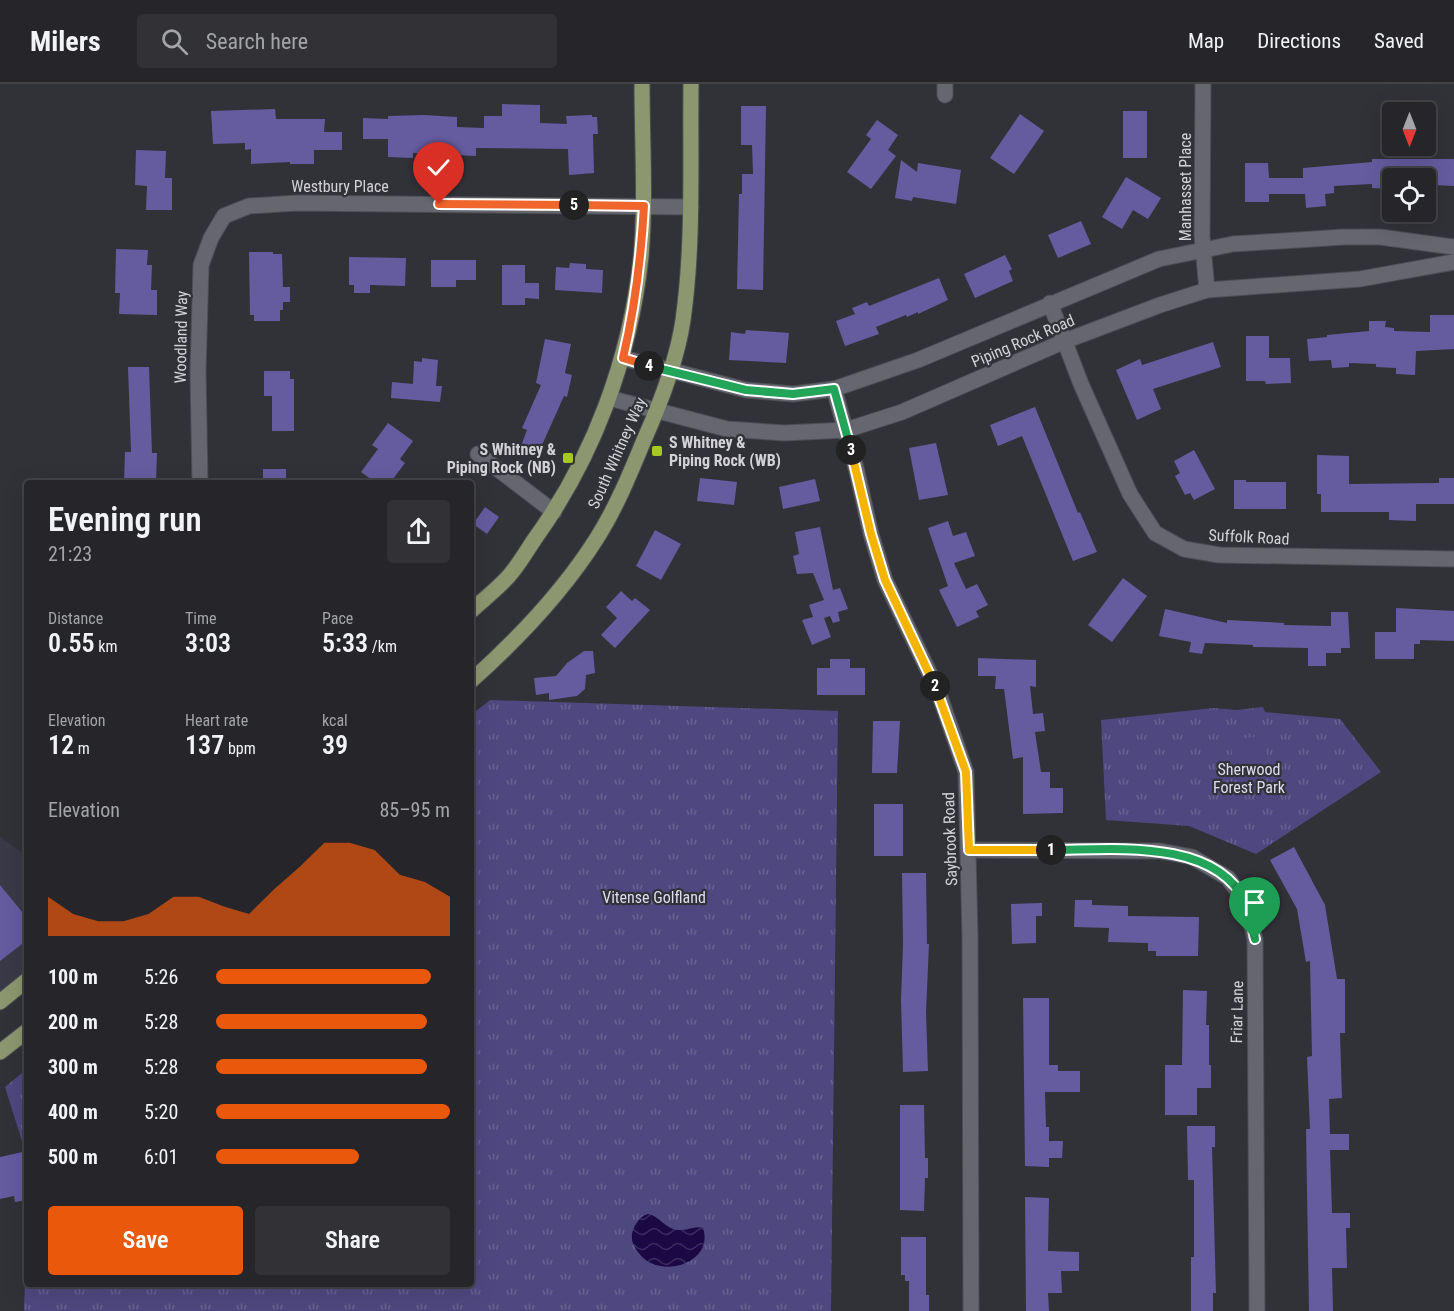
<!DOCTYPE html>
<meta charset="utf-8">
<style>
body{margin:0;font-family:"Roboto Condensed",sans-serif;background:#313136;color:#f1f3f6;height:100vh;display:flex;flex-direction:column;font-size:22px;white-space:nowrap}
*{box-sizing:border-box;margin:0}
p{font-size:20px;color:#a3a5a8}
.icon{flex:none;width:33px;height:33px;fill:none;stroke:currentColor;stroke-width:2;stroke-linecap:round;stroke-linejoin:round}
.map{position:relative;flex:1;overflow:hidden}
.drawer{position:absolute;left:24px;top:396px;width:450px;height:807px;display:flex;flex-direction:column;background:#25252a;border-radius:6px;box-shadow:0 6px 24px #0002,0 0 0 2px #424247}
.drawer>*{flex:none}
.needle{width:39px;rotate:180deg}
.buttons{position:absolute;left:1382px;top:18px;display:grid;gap:12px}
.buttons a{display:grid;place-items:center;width:54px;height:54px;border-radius:6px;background:#25252a;box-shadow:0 6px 24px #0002,0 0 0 2px #424247;font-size:30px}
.pin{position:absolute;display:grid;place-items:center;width:51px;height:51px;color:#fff;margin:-62px -26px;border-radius:50% 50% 50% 0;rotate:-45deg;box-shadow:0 0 6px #0007}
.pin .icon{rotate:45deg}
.km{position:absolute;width:30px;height:30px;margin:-15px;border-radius:50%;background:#222;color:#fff;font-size:16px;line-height:30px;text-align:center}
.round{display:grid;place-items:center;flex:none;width:63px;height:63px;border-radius:6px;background:#313136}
.head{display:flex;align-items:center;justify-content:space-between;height:102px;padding:0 24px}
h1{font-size:33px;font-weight:600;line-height:45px}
.stats{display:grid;grid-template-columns:repeat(3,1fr);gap:9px;height:102px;padding:6px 24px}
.stats div{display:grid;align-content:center}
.stats b{font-size:26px;font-weight:600}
.stats small{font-size:16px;font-weight:400}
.stats p{font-size:16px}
.chart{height:168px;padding:12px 24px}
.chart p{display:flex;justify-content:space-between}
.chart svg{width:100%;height:108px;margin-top:6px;fill:#ea580c;opacity:.7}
.primary-button{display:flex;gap:12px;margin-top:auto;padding:12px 24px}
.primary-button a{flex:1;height:69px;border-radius:6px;background:#ea580c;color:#fff;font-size:24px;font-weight:600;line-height:69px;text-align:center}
.primary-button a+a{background:#313136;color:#f1f3f6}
ul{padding:0 24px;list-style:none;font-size:20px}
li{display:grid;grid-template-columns:96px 72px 1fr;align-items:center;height:45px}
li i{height:15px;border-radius:8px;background:#ea580c}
header{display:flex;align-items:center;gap:36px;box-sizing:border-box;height:84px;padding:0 30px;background:#25252a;border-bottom:2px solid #424247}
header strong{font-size:28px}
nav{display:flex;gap:33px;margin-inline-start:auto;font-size:21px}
.search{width:420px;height:54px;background:#313136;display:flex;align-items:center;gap:15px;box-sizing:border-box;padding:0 21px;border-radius:6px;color:#a3a5a8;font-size:22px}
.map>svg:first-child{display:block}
</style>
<header>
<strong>Milers</strong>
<div class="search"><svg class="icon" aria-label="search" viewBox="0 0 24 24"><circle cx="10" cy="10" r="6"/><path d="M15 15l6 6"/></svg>Search here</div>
<nav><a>Map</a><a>Directions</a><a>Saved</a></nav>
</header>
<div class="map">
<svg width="1454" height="1227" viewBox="0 0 1454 1227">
<defs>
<pattern id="park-tufts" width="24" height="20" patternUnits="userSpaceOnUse" patternTransform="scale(1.5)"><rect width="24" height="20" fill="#4f4880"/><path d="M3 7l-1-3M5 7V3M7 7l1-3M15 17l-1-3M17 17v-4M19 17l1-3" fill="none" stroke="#676291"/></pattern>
<pattern id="water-waves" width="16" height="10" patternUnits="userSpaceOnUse" patternTransform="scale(1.5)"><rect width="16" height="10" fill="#1b0946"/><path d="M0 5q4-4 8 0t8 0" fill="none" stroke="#3b2c60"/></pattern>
</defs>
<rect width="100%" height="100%" fill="#313138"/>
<path fill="#3a3947" d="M0,753L27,772V896L0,918Z"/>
<g fill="url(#park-tufts)">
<path d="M490,616L838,627L831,1227H24L27,1138V1200H471V631Z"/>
<path d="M1263,623L1265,628L1340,635L1381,688L1256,770L1189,742L1106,736L1101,636L1214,624L1237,626Z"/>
<path d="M27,985V1073L5,1003Z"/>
</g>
<path fill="#4f4880" d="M1264,651L1270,691L1236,696L1230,657Z"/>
<path fill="url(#water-waves)" d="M648,1130C660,1132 665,1145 678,1146C687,1147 695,1141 703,1144C715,1180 657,1197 638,1168C633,1161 630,1155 633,1146C636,1139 640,1132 648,1130Z"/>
<g fill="#645c9f">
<path d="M502,20L540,21V39L567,40L566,32L592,31V33H597L598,50H593L594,89L569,91L568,65L476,64V72L413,69V74L388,73V55H363V34L388,35V32L424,31L457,33V43L484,44V32H502Z"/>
<path d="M741,22H766L763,206L737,205L739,110H742V90H753L752,61H741Z"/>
<path d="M275,25L276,35H325L324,48H342V66H314V80H290V78L251,80V65L245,66V59L213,60L211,27Z"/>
<rect x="1123" y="27" width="24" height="47"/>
<path d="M1020,30L1044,47L1014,90L990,74Z"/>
<path d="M877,36L898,51L888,66L896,72L871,105L847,88L871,55L866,51Z"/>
<path d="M136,66L166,67L165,94H172V126H146L147,102L135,101Z"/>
<path d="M1372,75H1454V102L1433,101V94H1392L1391,105L1372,104V100L1334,102V109L1325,110L1326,122L1306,124L1305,110H1269V118H1245V79H1268L1269,94H1303V84L1372,78Z"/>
<path d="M901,76L917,88L918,79L961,86L956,120L913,113L912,117L895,114Z"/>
<path d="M1126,93L1161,114L1148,135L1133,126L1122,145L1102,133Z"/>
<path d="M1081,137L1091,160L1058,174L1048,151Z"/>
<path d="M116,165L148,166L147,181H152L151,206H157V231L119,230L120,209H115Z"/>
<path d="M249,168H273V170H282L283,203H290V218H283V226H280V237H254V231H250Z"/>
<path d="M1005,171L1012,185L1009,187L1013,197L975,214L964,190Z"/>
<path d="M349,173L406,174L405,202L370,201V209H354V201H349Z"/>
<path d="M431,176H476V196H456V203H431Z"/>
<path d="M570,179L586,180V185L603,186L602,209L555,206L556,183L569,184Z"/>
<path d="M502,181H525V199H539V215L525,214V221H502Z"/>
<path d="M939,194L948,216L918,230V228L907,233L906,231L876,243L879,250L845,262L836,237L855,230L852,224L867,218L869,222Z"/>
<path d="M1430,231H1454V265L1416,267L1415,291L1396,290V284L1376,283V280L1349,279V283L1332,284L1331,276L1309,277L1307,255L1327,253V251L1369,247V237H1386L1385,243L1394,244V247L1430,248Z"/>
<path d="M746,246L789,249L786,279L729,276L731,248L745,250Z"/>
<path d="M1246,252H1269V274H1290L1291,299L1266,300L1265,297H1246Z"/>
<path d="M545,255L571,260L565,289L572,291L567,313L564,312L538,370L521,362L527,346L522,344L541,301L536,299Z"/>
<path d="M1213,258L1221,283L1153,305L1161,325L1137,336L1116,286L1140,275L1142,281Z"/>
<path d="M422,274L438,276L436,302H442L440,318L391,314L392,298L413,300L414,277L422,278Z"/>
<path d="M128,283H149L152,369H157L156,399H124L125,368H131Z"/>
<path d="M264,287H290V295H294V347H272V312H264Z"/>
<path d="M1035,323L1078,429L1080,428L1097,468L1073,477L1022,352L998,362L990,341Z"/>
<path d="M388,339L413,357L400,375L405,379L390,399H376L361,388L378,365L372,361Z"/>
<path d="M936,359L948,411L919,416L909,364Z"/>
<path d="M1194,366L1215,405L1194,416L1190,409L1185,411L1175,392L1180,389L1174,377Z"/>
<path d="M1317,371L1349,372V400L1439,399V394H1454V420H1416V437L1389,436V428H1321V410H1317Z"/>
<rect x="263" y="385" width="23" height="14"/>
<path d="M700,394L737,398L734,421L697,417Z"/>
<path d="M815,395L820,417L783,425L779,403Z"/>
<path d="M1234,396H1246V398H1286V425H1234Z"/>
<path d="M485,423L499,433L487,450L473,440Z"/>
<path d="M948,437L953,452L966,448L975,472L954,479L966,505L977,500L988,521L976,527L979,533L957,543L939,506L948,502L928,444Z"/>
<path d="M820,443L833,506L840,504L848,525L838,528L840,537L833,539L830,532L824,534L831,553L812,561L802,536L813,533L809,521L824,516L813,489L797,490L793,472L799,470L795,448Z"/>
<path d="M655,446L681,460L661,496L636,482Z"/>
<path d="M1123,494L1147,512L1112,558L1088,541Z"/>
<path d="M621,507L632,517L635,514L650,526L615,564L601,551L617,534L606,523Z"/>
<path d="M1396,524L1454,527V557L1420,556V560H1414V575H1375V548H1396Z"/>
<path d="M1165,525L1227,539V536L1284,539V541L1331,542V528H1348L1350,564H1341V569H1326V582H1308V564L1253,563V561L1205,559L1202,570L1189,568L1191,558L1159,552Z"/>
<path d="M584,567H593L595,589L586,591L585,605L577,612L549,616V609L536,611L534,594L556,592L567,579Z"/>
<path d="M978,574L1036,576V603L1030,602L1033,630L1043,629L1045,647L1035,648L1041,688H1050V704H1063V729L1023,730V673L1013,675L1004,605H995L996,592H978Z"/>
<path d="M830,575H850V584H865V611H817V584H830Z"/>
<path d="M873,637H900L897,689H872Z"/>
<rect x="874" y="720" width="29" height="52"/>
<path d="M1294,763L1325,821L1337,895H1345V949H1340L1342,1014L1329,1015L1330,1050H1349V1066H1330L1332,1129H1350V1144H1346L1347,1184H1332L1333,1227H1309L1306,1045H1310L1307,973L1312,972L1310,877L1306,878L1297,825L1270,776Z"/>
<path d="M902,789H926L927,860H929L926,928L928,987L903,988L901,916L903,860Z"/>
<path d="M0,801L27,834V856L0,877Z"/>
<path d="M1075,816H1092V821L1128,822V832L1199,833L1198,872H1156V867H1148V859L1108,858L1109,844L1074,843Z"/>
<path d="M1042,819V832H1036V859L1012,860L1011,820Z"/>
<path d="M1183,906L1207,907L1206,941H1209V981H1211V1004H1197V1031H1165V981H1182Z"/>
<path d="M1023,914H1049V981H1058V987H1080V1008H1045L1046,1043H1049V1057H1063L1062,1074H1049V1083L1025,1082Z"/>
<path d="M900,1021H924L925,1074H928V1094H925L924,1127L900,1126Z"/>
<path d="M1187,1042H1215V1063H1212L1216,1209H1213V1227H1191V1173H1194V1096H1188Z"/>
<path d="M27,1067V1116L15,1118L14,1112L0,1115V1073Z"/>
<path d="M1025,1113L1049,1114L1048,1167L1079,1168V1187H1061L1062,1209H1048L1049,1227H1026Z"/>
<path d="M901,1153H926V1211H929V1227H909V1197H905V1191H901Z"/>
</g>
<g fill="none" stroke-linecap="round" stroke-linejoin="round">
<defs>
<g id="minor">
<path d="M945,0V11"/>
<path d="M1203,0L1202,152L1207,206"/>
<path d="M1050,219L1081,300L1130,410L1155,449L1184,465L1219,471L1454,475"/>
<path d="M623,274L746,306L793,310L834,305L918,276L1159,175L1233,160L1344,153H1380L1454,163"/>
<path d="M834,305L857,388L871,450L885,496L938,607L966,688L970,852L971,1227"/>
<path d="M609,314L727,345L784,349L846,346L902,328L1065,257L1160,221L1207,206L1360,195L1454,178"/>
<path d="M478,370L554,428"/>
<path d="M200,399L198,288L201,181L211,154L224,132L249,122L297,119L691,123"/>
<path d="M969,766L1160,767L1192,773L1228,794L1246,819L1255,855L1257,1227"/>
</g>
<g id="major">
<path d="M471,527C483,516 497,505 508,493C518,482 526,468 534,456C594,373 630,275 641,173C646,116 642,58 642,0"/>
<path d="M471,597C518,555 563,508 597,454C616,424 630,390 644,356C661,318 677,277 683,236C694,158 690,78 691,0"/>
<path d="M0,918L27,896"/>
<path d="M0,968L27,947"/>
</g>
</defs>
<use href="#minor" stroke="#4d4d53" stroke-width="17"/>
<use href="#major" stroke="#4d4d53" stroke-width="17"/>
<use href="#minor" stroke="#66666f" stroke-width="15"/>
<use href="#major" stroke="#8c9770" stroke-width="15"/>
</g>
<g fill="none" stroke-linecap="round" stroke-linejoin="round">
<defs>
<path id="split-1" d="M1051,766C1110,766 1215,753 1246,819C1251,830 1252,843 1255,855"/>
<path id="split-2" d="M935,602L966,688L969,766H1051"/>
<path id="split-3" d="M851,366L871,450L885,496L935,602"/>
<path id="split-4" d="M649,282L746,306L793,310L834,305L851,366"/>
<path id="split-5" d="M574,121L644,122C641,174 635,224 623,274L649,282"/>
<path id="split-6" d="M439,120L574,121"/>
</defs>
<use href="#split-1" stroke="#fff" stroke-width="12"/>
<use href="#split-2" stroke="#fff" stroke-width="12"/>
<use href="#split-3" stroke="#fff" stroke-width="12"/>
<use href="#split-4" stroke="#fff" stroke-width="12"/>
<use href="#split-5" stroke="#fff" stroke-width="12"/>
<use href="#split-6" stroke="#fff" stroke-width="12"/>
<use href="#split-1" stroke="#22a559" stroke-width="8"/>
<use href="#split-2" stroke="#f5b400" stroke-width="8"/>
<use href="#split-3" stroke="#f5b400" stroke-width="8"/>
<use href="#split-4" stroke="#22a559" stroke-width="8"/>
<use href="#split-5" stroke="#f0652b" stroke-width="8"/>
<use href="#split-6" stroke="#f0652b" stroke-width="8"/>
</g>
<g fill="#a7c81f" stroke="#313138" stroke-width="2">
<rect x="651" y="361" width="12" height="12" rx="3"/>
<rect x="562" y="368" width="12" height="12" rx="3"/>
</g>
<g text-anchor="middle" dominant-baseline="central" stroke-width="4.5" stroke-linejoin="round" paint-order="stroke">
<g font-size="16" fill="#d3d2d7" stroke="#313138">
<text x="340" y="102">Westbury Place</text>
<text transform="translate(1185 103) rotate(-90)">Manhasset Place</text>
<text transform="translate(181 253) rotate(-89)">Woodland Way</text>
<text transform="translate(1023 257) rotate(-23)">Piping Rock Road</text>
<text transform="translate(617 369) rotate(-66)">South Whitney Way</text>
<text transform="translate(1249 453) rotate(3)">Suffolk Road</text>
<text transform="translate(950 755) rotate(-92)">Saybrook Road</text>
<text transform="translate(1237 928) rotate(-89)">Friar Lane</text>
</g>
<g font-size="16" font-weight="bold" fill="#d3d2d7" stroke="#313138" text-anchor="start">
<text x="669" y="358">S Whitney &amp;<tspan x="669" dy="18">Piping Rock (WB)</tspan></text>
<text x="556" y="365" text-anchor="end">S Whitney &amp;<tspan x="556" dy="18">Piping Rock (NB)</tspan></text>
</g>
<g font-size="16" fill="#deddf1" stroke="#313138">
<text x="1249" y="685">Sherwood<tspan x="1249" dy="18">Forest Park</tspan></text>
<text x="654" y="813">Vitense Golfland</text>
</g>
</g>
</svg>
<div class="buttons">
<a><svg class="needle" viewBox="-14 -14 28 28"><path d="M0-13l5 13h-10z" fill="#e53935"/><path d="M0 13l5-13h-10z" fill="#a3a5a8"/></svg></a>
<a><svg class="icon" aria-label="locate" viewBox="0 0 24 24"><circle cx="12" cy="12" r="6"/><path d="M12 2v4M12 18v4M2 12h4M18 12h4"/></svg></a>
</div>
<div class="pin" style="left:1255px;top:855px;background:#1e9e55"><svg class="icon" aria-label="arrive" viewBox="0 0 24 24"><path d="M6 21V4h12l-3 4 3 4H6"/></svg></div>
<div class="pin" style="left:439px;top:120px;background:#d93025"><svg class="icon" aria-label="check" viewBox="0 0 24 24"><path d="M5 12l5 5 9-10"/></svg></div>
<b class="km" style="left:1051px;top:766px">1</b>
<b class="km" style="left:935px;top:602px">2</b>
<b class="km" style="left:851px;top:366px">3</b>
<b class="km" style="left:649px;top:282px">4</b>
<b class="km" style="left:574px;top:121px">5</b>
<section class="drawer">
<div class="head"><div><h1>Evening run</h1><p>21:23</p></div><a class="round"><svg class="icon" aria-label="share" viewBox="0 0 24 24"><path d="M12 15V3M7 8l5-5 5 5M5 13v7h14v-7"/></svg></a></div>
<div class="stats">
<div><p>Distance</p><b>0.55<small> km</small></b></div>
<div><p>Time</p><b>3:03</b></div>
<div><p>Pace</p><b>5:33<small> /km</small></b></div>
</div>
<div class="stats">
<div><p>Elevation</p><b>12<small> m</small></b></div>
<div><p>Heart rate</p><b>137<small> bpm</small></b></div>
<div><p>kcal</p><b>39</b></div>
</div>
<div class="chart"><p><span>Elevation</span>85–95 m</p>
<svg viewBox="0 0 160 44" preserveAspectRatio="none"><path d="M0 44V28L10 35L20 38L30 38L40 35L50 28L60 28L70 32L80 35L90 25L100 16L110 6L120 6L130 9L140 19L150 22L160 28V44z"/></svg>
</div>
<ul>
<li><b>100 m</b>5:26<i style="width:92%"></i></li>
<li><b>200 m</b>5:28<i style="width:90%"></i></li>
<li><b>300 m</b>5:28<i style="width:90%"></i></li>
<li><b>400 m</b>5:20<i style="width:100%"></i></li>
<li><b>500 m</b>6:01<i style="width:61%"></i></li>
</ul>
<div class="primary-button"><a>Save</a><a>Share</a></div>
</section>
</div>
